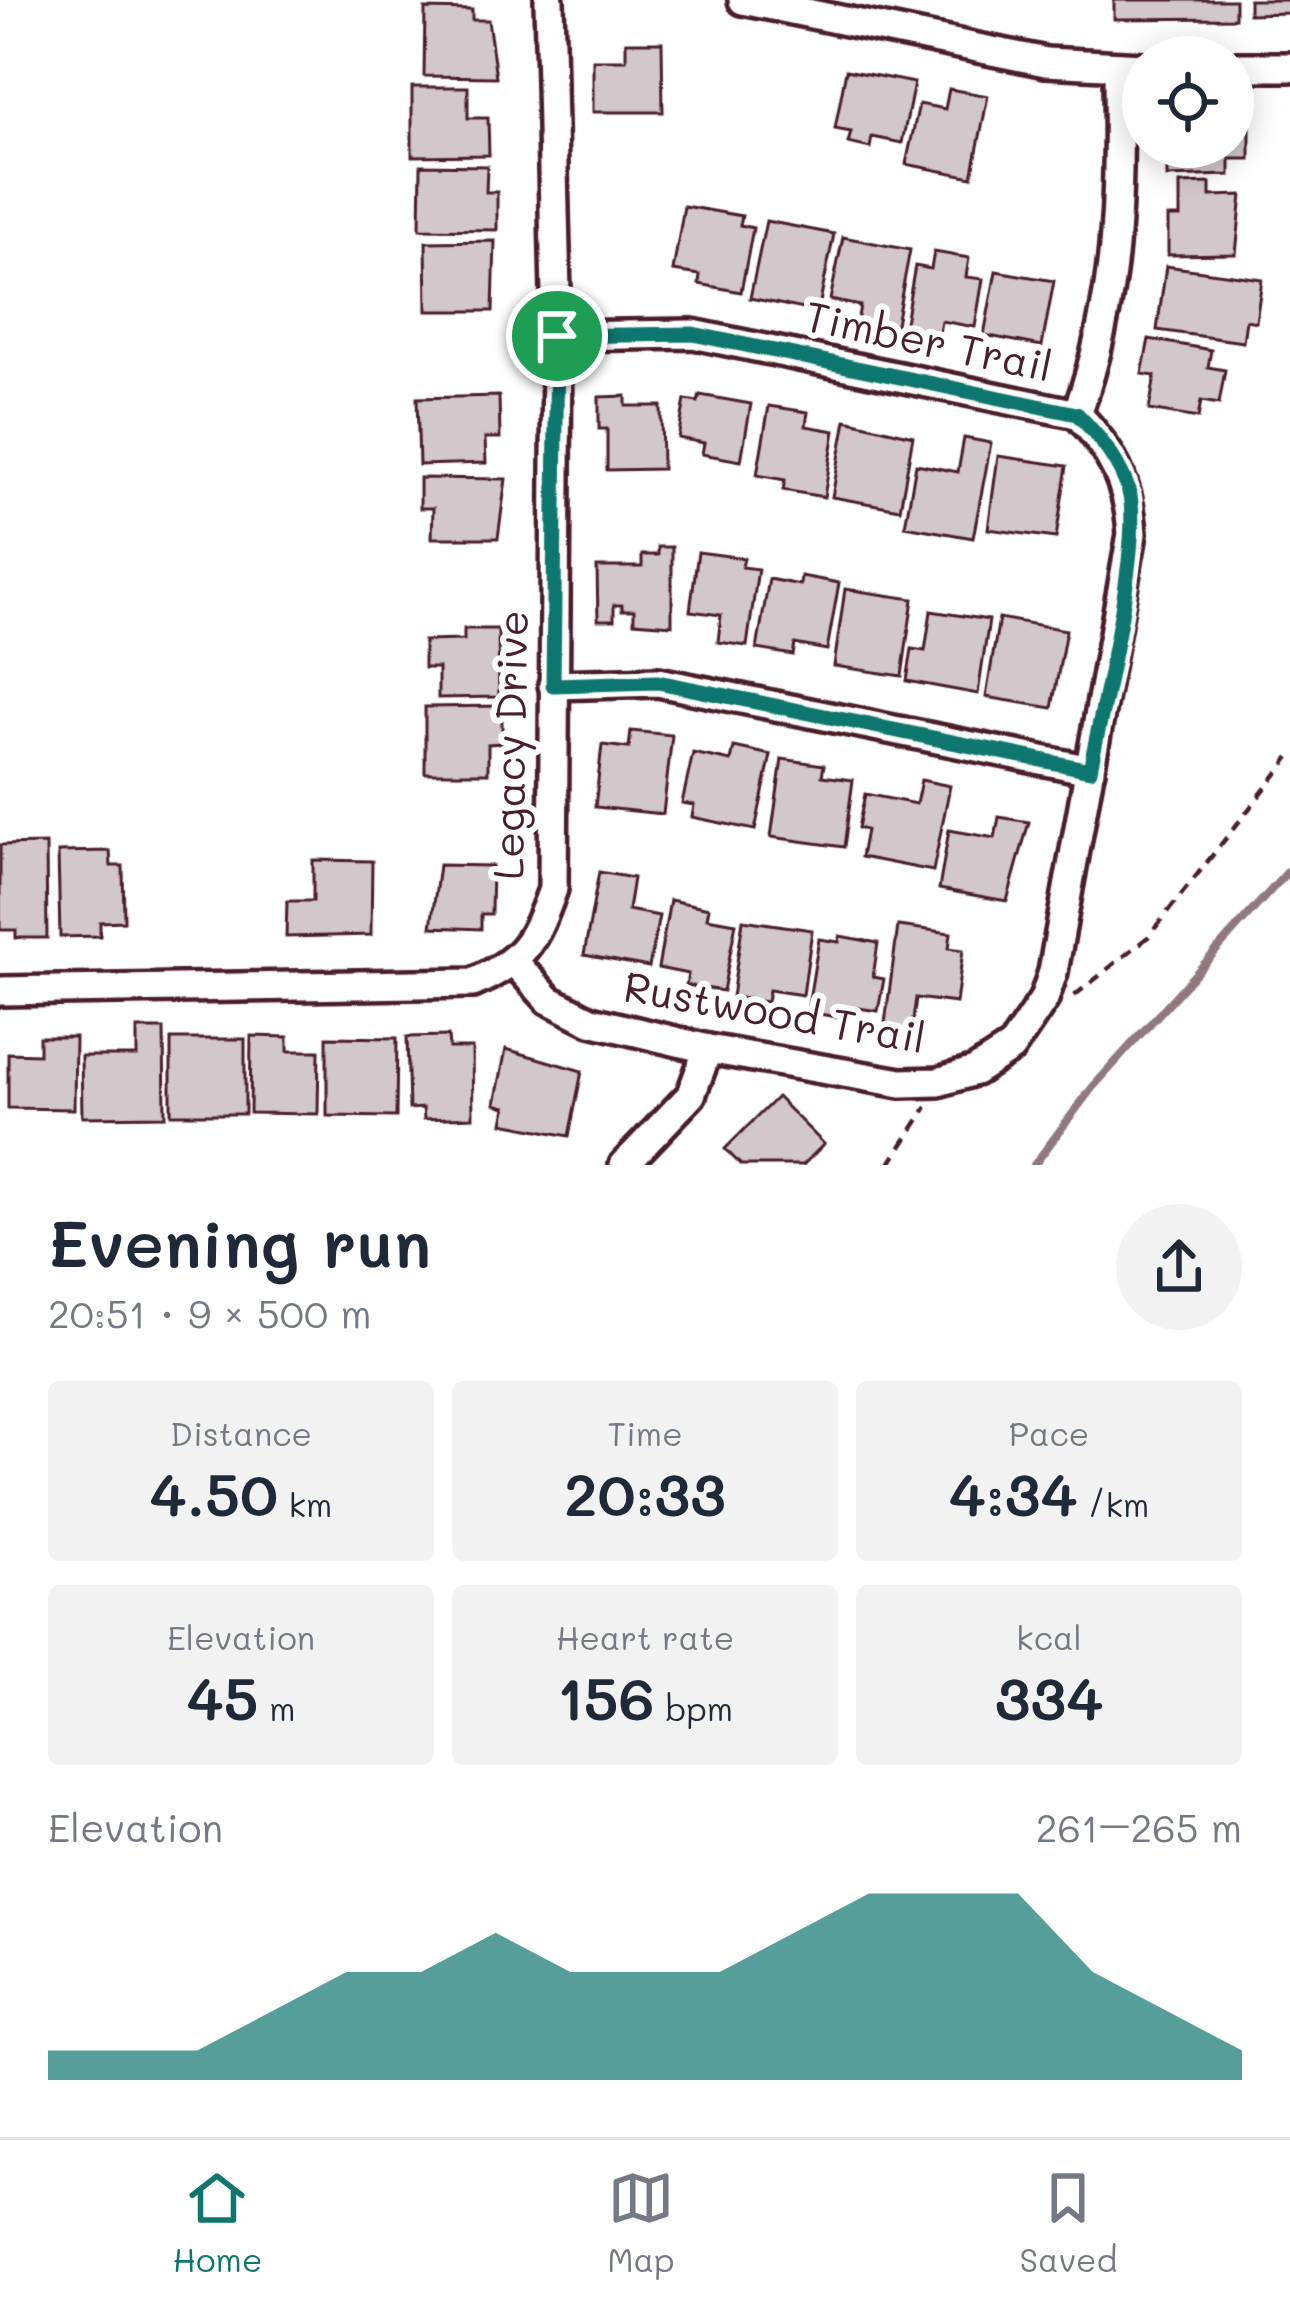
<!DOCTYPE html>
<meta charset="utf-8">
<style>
body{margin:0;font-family:Mali,sans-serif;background:#f2f2f3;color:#1f2937;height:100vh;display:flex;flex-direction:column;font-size:45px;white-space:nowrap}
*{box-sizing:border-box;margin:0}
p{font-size:39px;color:#747a83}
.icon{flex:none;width:66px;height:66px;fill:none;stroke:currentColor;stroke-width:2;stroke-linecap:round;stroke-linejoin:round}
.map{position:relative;height:1165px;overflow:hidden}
.sheet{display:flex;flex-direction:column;background:#fff;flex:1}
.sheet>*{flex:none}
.fabs{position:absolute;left:1122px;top:36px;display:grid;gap:24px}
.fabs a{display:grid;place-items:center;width:132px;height:132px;border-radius:50%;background:#fff;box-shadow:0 6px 30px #0003;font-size:60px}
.pin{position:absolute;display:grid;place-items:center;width:102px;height:102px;color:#fff;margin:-51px;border:6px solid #fff;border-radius:50%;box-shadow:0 3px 12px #0007}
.round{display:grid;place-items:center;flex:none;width:126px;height:126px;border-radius:63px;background:#f2f2f3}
.headline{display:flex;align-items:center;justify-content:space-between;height:204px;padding:0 48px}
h1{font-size:66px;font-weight:600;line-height:90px}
.stats{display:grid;grid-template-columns:repeat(3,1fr);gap:18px;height:204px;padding:12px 48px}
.stats div{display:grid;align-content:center;border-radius:12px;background:#f2f2f3;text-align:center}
.stats b{font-size:60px;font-weight:600}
.stats small{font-size:33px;font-weight:400}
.stats p{font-size:33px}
.chart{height:336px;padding:24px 48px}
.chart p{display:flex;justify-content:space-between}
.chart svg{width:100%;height:216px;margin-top:12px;fill:#0f766e;opacity:.7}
.dock{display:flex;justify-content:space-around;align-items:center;height:168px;border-top:3px solid #e0e1e3;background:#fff;font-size:33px;color:#747a83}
.dock a{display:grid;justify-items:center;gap:6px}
.dock .selected{color:#0f766e}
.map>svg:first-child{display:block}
</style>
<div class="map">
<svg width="1290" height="1165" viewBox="0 0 1290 1165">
<rect width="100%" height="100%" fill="#fff"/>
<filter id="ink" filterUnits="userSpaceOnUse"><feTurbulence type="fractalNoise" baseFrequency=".00833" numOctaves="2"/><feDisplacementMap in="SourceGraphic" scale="24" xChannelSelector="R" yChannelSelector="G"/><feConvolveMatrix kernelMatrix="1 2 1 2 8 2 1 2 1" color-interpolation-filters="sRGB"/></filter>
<g filter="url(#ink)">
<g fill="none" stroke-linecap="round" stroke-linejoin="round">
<path stroke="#91787e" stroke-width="8" d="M1034,1165L1092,1088L1290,869"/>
</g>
<g fill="#d2c7cb" stroke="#4a1f2b" stroke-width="3">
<path d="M1114,0H1235V18L1114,19Z"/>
<path d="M1249,0H1290V13L1249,14Z"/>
<path d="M425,9L472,10V20H488L496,77L424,76Z"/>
<path d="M626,42H662L663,112H593V60H626Z"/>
<path d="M846,70L914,83L902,143L872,137L870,148L848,143L851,132L835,129Z"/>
<path d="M412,87H468V118H488L489,155L412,156Z"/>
<path d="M949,89L988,96L972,177L906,164L919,104L945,109Z"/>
<path d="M1233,124H1250V159H1230V175L1167,177V147H1233Z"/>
<path d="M421,165L487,166L486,192H497V230L420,229Z"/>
<path d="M1210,183V196L1242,195L1236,254L1168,255V217H1180V184Z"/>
<path d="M684,206L742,216L740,225L753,228L741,292L699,284L700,275L673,271Z"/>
<path d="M766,221L834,234L818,312L750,298Z"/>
<path d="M843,237L910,250L895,329L857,322L860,306L830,300Z"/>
<path d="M495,241L493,311H427L426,242Z"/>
<path d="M934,252L969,258L966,277L983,279L975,327L941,321L939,334L904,328L915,266L931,269Z"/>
<path d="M1166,266L1262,279L1256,322L1246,320L1243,342L1157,330Z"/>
<path d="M996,271L1054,281L1042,346L984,335Z"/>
<path d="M1149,339L1211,350L1208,367L1225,370L1219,404L1201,401L1198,418L1149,410L1155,376L1142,374Z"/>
<path d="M700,395L751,404L741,461L702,454L704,443L678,438L685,400L698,402Z"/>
<path d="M499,396L500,438H485L486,463L419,465L417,398Z"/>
<path d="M626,396V406H661L662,469L607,470V429H599V397Z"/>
<path d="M769,406L808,412L806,426L835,431L824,497L783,490L785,480L757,475Z"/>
<path d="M846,420L913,436L900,509L832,497Z"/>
<path d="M964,438L991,443L973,538L905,526L916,464L958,472Z"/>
<path d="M998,456L1067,466L1056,538L988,529Z"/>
<path d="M420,478L506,479L498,538H432L433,508H420Z"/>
<path d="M658,547H672V625L634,622V610H622V605H614V620H598L597,567H642V555H658Z"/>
<path d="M698,552L744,558L742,567L758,569L747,646L718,642L721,615L690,611Z"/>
<path d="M801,576L839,583L827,650L795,644L793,655L757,649L769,579L800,585Z"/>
<path d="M845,589L913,599L902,676L834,666Z"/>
<path d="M931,611L989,620L978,694L907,681L912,649L925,651Z"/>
<path d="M999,618L1066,630L1052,708L986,697Z"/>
<path d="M464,629H498L499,697L438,698V668H424V641L464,640Z"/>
<path d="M502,706V743L488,744V773H425V707Z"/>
<path d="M631,731L672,735L663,814L595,807L602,745L629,748Z"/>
<path d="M734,747L771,755L755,830L692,817L694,805L682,803L693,753L731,761Z"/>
<path d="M782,759L824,765L822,776L853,780L844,847L771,837Z"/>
<path d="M921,780L950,786L933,871L861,857L866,830L858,828L865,794L916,804Z"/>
<path d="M999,817L1029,822L1007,901L939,889L949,830L995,838Z"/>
<path d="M46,844L47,938H16V930H0V845Z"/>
<path d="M110,851L111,866H123L124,921L100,922V936L60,937L58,852Z"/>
<path d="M313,860L372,861L371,935L286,937L287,901H313Z"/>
<path d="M439,865L492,866L491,914H481V929L431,927Z"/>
<path d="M599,872L633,878L628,910L659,916L649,967L584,955Z"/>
<path d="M670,900L709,908L707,918L736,923L723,991L686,985L688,974L658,968Z"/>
<path d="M743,920L812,930L803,995L769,990L767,1002L732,997Z"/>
<path d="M898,926L951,933L949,948L963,950L956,1003L916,998L911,1034L884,1031Z"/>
<path d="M840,936L878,943L873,977L884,979L878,1011L845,1006L843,1018L807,1012L819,939L839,942Z"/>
<path d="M137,1029H164L165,1116L82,1117L81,1056H137Z"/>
<path d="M251,1036L288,1037V1051H319L318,1114L250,1113Z"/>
<path d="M448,1036L449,1048H472L473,1117L424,1119L423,1108L409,1109L407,1037Z"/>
<path d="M39,1037H75L74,1109L8,1108V1053L39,1054Z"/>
<path d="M327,1037L397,1038L396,1117L327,1116Z"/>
<rect x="171" y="1039" width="74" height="75"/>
<path d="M506,1049L582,1071L569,1136L503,1123L506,1107L495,1104Z"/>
<path d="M777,1097L824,1144L803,1165H741L725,1149Z"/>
</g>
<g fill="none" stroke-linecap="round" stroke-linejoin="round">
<defs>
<g id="minor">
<path d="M743,0L1046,62L1143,67"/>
<path d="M1233,67H1290"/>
<path d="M557,336L693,334L1077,414"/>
<path d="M1077,414C1121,290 1119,196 1118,67"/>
<path d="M553,685L658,682L1090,770"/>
<path d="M516,964L549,1000L591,1021L708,1049L901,1083L938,1082L975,1071L1011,1048L1044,999L1053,972L1132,534C1129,485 1112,450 1077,414"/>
<path d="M0,991L473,983C524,960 534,942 553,889L557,336L549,0"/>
<path d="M624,1165L691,1095L708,1049"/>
</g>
</defs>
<use href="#minor" stroke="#4a1f2b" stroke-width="36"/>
<g stroke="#4a1f2b" stroke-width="4.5" stroke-dasharray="12 9" stroke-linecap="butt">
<path d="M1074,996L1148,937L1290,757"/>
<path d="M889,1165L927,1107"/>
</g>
<use href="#minor" stroke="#fff" stroke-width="27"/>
</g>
</g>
<g fill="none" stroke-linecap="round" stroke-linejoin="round" filter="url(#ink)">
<defs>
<path id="route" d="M693,334L1077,414C1098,435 1120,462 1129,492C1143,540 1101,712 1090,770L658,682L553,685L557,336Z"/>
</defs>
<use href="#route" stroke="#fff" stroke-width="24"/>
<use href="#route" stroke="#0f766e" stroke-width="15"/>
</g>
<g text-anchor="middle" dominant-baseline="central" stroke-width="12" stroke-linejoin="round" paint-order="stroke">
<g font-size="42" fill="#4a1f2b" stroke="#fff">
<text transform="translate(929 340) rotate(12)">Timber Trail</text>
<text transform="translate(509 745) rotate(-89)">Legacy Drive</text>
<text transform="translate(775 1011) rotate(10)">Rustwood Trail</text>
</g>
</g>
</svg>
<div class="fabs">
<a><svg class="icon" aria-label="locate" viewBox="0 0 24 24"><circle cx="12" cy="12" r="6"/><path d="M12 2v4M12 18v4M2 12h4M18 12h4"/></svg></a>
</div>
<div class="pin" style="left:557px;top:336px;background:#1e9e55"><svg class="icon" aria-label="arrive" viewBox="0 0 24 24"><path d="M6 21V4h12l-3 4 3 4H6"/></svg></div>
</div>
<section class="sheet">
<div class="headline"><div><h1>Evening run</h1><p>20:51 · 9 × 500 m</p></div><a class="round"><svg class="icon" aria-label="share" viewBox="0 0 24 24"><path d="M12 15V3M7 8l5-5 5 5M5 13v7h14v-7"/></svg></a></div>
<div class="stats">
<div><p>Distance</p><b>4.50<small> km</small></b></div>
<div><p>Time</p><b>20:33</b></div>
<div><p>Pace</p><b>4:34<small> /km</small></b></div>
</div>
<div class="stats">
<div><p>Elevation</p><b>45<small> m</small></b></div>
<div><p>Heart rate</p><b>156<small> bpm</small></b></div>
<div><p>kcal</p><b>334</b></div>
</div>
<div class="chart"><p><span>Elevation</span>261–265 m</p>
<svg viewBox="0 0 160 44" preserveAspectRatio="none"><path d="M0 44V38L10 38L20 38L30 30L40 22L50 22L60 14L70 22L80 22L90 22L100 14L110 6L120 6L130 6L140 22L150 30L160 38V44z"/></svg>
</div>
</section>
<nav class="dock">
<a class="selected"><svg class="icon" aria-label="home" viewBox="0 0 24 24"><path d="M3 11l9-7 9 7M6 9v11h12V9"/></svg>Home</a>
<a><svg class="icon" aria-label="map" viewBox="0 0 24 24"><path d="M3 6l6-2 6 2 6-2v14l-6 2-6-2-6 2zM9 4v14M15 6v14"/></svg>Map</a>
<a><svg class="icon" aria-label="saved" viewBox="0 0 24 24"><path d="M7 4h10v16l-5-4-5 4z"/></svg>Saved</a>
</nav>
